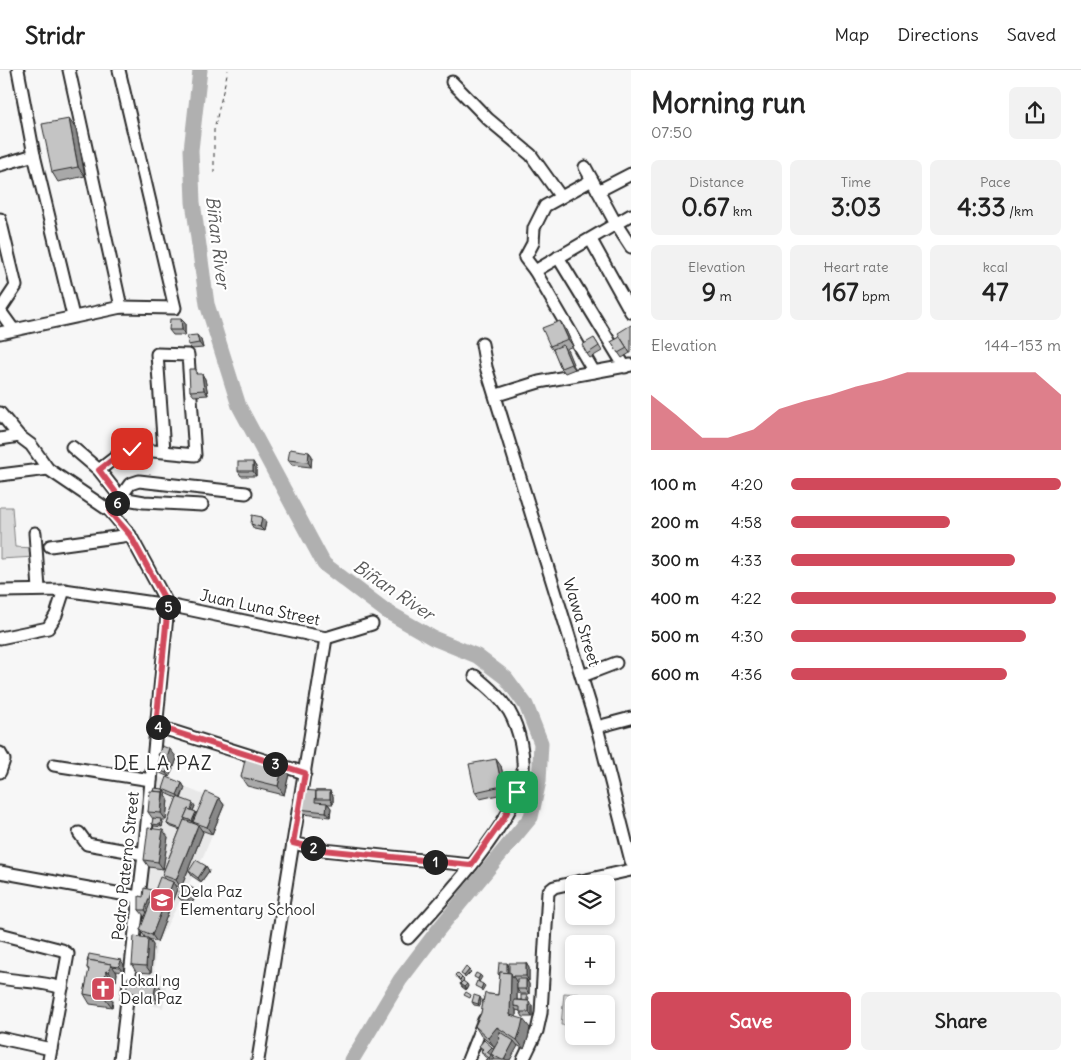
<!DOCTYPE html>
<meta charset="utf-8">
<style>
body{margin:0;font-family:Delius,sans-serif;background:#f2f2f2;color:#222;height:100vh;display:flex;flex-direction:column;font-size:19px;white-space:nowrap}
*{box-sizing:border-box;margin:0}
p{font-size:16px;color:#767676}
.icon{flex:none;width:28px;height:28px;fill:none;stroke:currentColor;stroke-width:2;stroke-linecap:round;stroke-linejoin:round}
.map{position:relative;flex:1;overflow:hidden}
.sheet{display:flex;flex-direction:column;background:#fff;width:450px}
.sheet>*{flex:none}
.fabs{position:absolute;left:565px;top:805px;display:grid;gap:10px}
.fabs a{display:grid;place-items:center;width:50px;height:50px;border-radius:8px;background:#fff;box-shadow:0 2px 8px #0003;font-size:25px}
.pin{position:absolute;display:grid;place-items:center;width:42px;height:42px;color:#fff;margin:-21px;border-radius:10px;box-shadow:0 2px 8px #0006}
.km{position:absolute;width:25px;height:25px;margin:-12px;border-radius:50%;background:#222;color:#fff;font-size:14px;line-height:25px;text-align:center}
.round{display:grid;place-items:center;flex:none;width:52px;height:52px;border-radius:8px;background:#f2f2f2}
.head{display:flex;align-items:center;justify-content:space-between;height:85px;padding:0 20px}
h1{font-size:28px;font-weight:800;line-height:38px}
.figures{display:grid;grid-template-columns:repeat(3,1fr);gap:8px;height:85px;padding:5px 20px}
.figures div{display:grid;align-content:center;border-radius:8px;background:#f2f2f2;text-align:center}
.figures b{font-size:25px;font-weight:800}
.figures small{font-size:14px;font-weight:400}
.figures p{font-size:14px}
.chart{height:140px;padding:10px 20px}
.chart p{display:flex;justify-content:space-between}
.chart svg{width:100%;height:90px;margin-top:5px;fill:#d1495b;opacity:.7}
.action{display:flex;gap:10px;margin-top:auto;padding:10px 20px}
.action a{flex:1;height:58px;border-radius:8px;background:#d1495b;color:#fff;font-size:20px;font-weight:800;line-height:58px;text-align:center}
.action a+a{background:#f2f2f2;color:#222}
ul{padding:0 20px;list-style:none;font-size:16px}
li{display:grid;grid-template-columns:80px 60px 1fr;align-items:center;height:38px}
li i{height:12px;border-radius:6px;background:#d1495b}
header{display:flex;align-items:center;gap:30px;box-sizing:border-box;height:70px;padding:0 25px;background:#fff;border-bottom:1px solid #e0e0e0}
header strong{font-size:24px}
nav{display:flex;gap:28px;margin-inline-start:auto;font-size:18px}
main{display:flex;flex:1;min-height:0}
.map>svg:first-child{display:block}
</style>
<header>
<strong>Stridr</strong>
<nav><a>Map</a><a>Directions</a><a>Saved</a></nav>
</header>
<main>
<div class="map">
<svg width="631" height="990" viewBox="0 0 631 990">
<rect width="100%" height="100%" fill="#f7f7f7"/>
<filter id="ink" filterUnits="userSpaceOnUse"><feTurbulence type="fractalNoise" baseFrequency=".02" numOctaves="2"/><feDisplacementMap in="SourceGraphic" scale="10" xChannelSelector="R" yChannelSelector="G"/><feConvolveMatrix kernelMatrix="1 2 1 2 8 2 1 2 1" color-interpolation-filters="sRGB"/></filter>
<g filter="url(#ink)">
<path fill="#e8e8e8" d="M157,706L226,734L201,791L156,876L154,900L167,908L163,938L130,930Z"/>
<g fill="#d9d9d9" stroke="#828282">
<path d="M0,437H12L15,477L34,478L35,487L0,489Z"/>
<path d="M564,923L579,924V934H574V956L561,955Z"/>
</g>
<g fill="none" stroke-linecap="round" stroke-linejoin="round">
<path stroke="#b0b0b0" stroke-width="15" d="M200,0L191,80L193,132L207,234L239,336L324,494L386,541L433,568L477,586L506,608L526,635L541,673L539,711L531,747L438,860L400,910L352,990"/>
<defs>
<g id="minor">
<path d="M18,0L34,85L73,246"/>
<path d="M69,0L121,237"/>
<path d="M452,12L488,49L531,85L561,127"/>
<path d="M0,95L34,85"/>
<path d="M585,97L616,154L631,177"/>
<path d="M598,121L631,104"/>
<path d="M0,149L16,216L0,240"/>
<path d="M591,170L631,242"/>
<path d="M558,187L625,297"/>
<path d="M535,201L525,188L533,173L534,158L545,136L592,110"/>
<path d="M0,241L13,259"/>
<path d="M0,263L121,237L175,238L119,0"/>
<path d="M482,274L486,297L597,657L631,791"/>
<path d="M594,302L535,201L631,145"/>
<path d="M497,325L539,312L631,295"/>
<path d="M0,343L19,366L31,375L48,399L110,441L130,465L168,535L144,784L120,990"/>
<path d="M0,369L19,366"/>
<path d="M72,377L99,400L121,428L144,432L202,435"/>
<path d="M99,400L121,383L132,379L195,385L188,285L157,284L164,381"/>
<path d="M0,405L48,399"/>
<path d="M117,432L130,414L139,411L246,423"/>
<path d="M35,463L39,519"/>
<path d="M50,476L130,465"/>
<path d="M0,521L64,520L168,535L326,568L372,554"/>
<path d="M0,568L48,558L56,545L64,520"/>
<path d="M582,606L616,593"/>
<path d="M156,656L305,703"/>
<path d="M597,657L631,648"/>
<path d="M0,683L4,690L0,702"/>
<path d="M54,695L151,710"/>
<path d="M79,763L87,774L144,784"/>
<path d="M293,773L323,780L471,795"/>
<path d="M0,802L138,827"/>
<path d="M0,864L62,880L68,884L49,990"/>
<path d="M408,868C441,832 513,755 522,708C526,688 519,658 509,641C500,627 488,617 475,606"/>
<path d="M0,908C21,912 42,911 62,918"/>
<path d="M0,968L51,979"/>
<path d="M258,990L326,568"/>
<path d="M468,990L484,950"/>
<path d="M523,990L537,961L541,943L548,822L554,817L631,800"/>
</g>
</defs>
<use href="#minor" stroke="#2b2b2b" stroke-width="15"/>
<path stroke="#2b2b2b" stroke-width="1" stroke-dasharray="4 4" stroke-linecap="butt" d="M214,103V60L228,0"/>
<use href="#minor" stroke="#fff" stroke-width="11"/>
</g>
<g fill="#a9a9a9" stroke="#2b2b2b">
<path d="M76,59L85,106L58,112L52,102Z"/>
<path d="M560,251L565,258L573,276L566,279L575,299L565,303L561,298L555,283L550,276Z"/>
<path d="M185,253V265H173L169,260Z"/>
<path d="M620,267L630,283L622,288L611,272Z"/>
<path d="M594,268L602,281L590,288L587,284Z"/>
<path d="M201,270L203,278L192,279L188,275Z"/>
<path d="M202,304L205,309L208,325L194,326L190,321Z"/>
<path d="M309,382L312,386L311,397L292,395L288,390Z"/>
<path d="M253,392L256,397V406H241L238,401Z"/>
<path d="M266,452L264,461L254,459L251,454Z"/>
<path d="M158,685L177,688L174,697L171,696L173,699L169,707L160,703L157,699L163,691Z"/>
<path d="M501,696L507,723L480,729L475,722Z"/>
<path d="M289,704L284,725L247,716L241,707Z"/>
<path d="M182,713L185,718L181,729L195,736L193,741L197,743L219,728L224,735L212,764L201,760L203,762L181,818L175,815L177,819L157,872L149,869L153,875L151,903L136,902L132,895L145,867L140,860L145,847L139,840L143,827L152,820L154,823L165,809L162,805L180,760L169,756L167,754L177,728L166,723L165,725L168,729L166,750H161L163,752L162,757L154,756L152,754L153,749L148,742L153,721L163,719Z"/>
<path d="M316,721H330L333,726V734H328L331,738L330,747L302,744L298,739Z"/>
<path d="M168,767L163,799L149,797L144,790Z"/>
<path d="M206,796L209,801L201,812L192,806L189,801Z"/>
<path d="M197,824L191,835L181,830L177,826Z"/>
<path d="M87,892L124,895L123,902L116,901L117,903L116,911L113,910L110,927L113,931L112,937L90,934L84,924L89,901L87,898L88,893Z"/>
<path d="M526,893L529,898V911H527L529,914V924H520L517,919V930H521L527,925L529,928L528,931L532,936V947H523L520,941L516,940V947L530,958L528,968L524,979L517,975L510,990H485L488,989L484,986L481,981L482,980L479,976L492,977L494,980L495,977L481,966L475,956L481,943L483,934L482,933L484,927L488,924L498,925L500,906L498,904L509,896Z"/>
<path d="M455,905L462,908L464,910L463,911L468,916L466,920L462,917L460,914L461,912Z"/>
<path d="M161,918L159,933L131,929L126,922Z"/>
<path d="M481,929L480,936L474,935L472,932Z"/>
</g>
<g fill="#898989" stroke="#2b2b2b">
<path d="M69,49L76,59L85,106L78,97Z"/>
<path d="M181,249L185,253V265L182,260Z"/>
<path d="M560,251L565,258L573,276L568,269Z"/>
<path d="M197,265L201,270L203,278L199,273Z"/>
<path d="M563,275L567,279L575,299L571,294Z"/>
<path d="M202,304L205,309L208,325L204,320Z"/>
<path d="M309,382L312,386L311,397L308,392Z"/>
<path d="M253,392L256,397V406L253,401Z"/>
<path d="M262,447L266,452L264,461L260,457Z"/>
<path d="M170,679L177,688L174,697L167,688Z"/>
<path d="M496,689L501,696L507,723L502,716Z"/>
<path d="M170,694L173,699L169,707L166,703Z"/>
<path d="M283,695L289,704L284,725L278,716Z"/>
<path d="M182,713L185,718L180,729L177,725Z"/>
<path d="M164,720L166,723L165,725L168,729L166,750L161,743Z"/>
<path d="M330,721L333,726V734L330,729Z"/>
<path d="M219,728L224,735L212,764L207,757Z"/>
<path d="M193,733L195,736L189,750L187,749Z"/>
<path d="M327,733L331,738L330,747L326,742Z"/>
<path d="M196,742L201,749L193,752L197,757L198,755L203,762L181,818L176,810L197,758L192,751Z"/>
<path d="M161,749L163,752L162,757L160,755Z"/>
<path d="M163,760L168,767L163,799L158,792Z"/>
<path d="M206,796L209,801L201,812L198,808Z"/>
<path d="M173,812L177,819L157,872L152,865Z"/>
<path d="M194,819L197,824L191,835L187,831Z"/>
<path d="M152,820L157,827L150,847L145,840Z"/>
<path d="M148,868L153,875L151,903L146,896Z"/>
<path d="M121,890L124,895L123,902L119,897Z"/>
<path d="M507,893L510,898V906L507,905Z"/>
<path d="M526,893L529,898V911L526,906Z"/>
<path d="M111,894L117,903L116,911L109,902Z"/>
<path d="M469,900L471,902L465,908L464,906Z"/>
<path d="M106,901L113,910L110,927L113,931L112,937L105,928L103,921Z"/>
<path d="M511,903L517,913V936H514L516,940V954L510,945Z"/>
<path d="M480,905L482,907L479,912L478,909Z"/>
<path d="M526,909L529,914V924L526,919Z"/>
<path d="M156,911L161,918L159,933L154,926Z"/>
<path d="M467,914L468,916L466,920L464,917Z"/>
<path d="M483,914L485,916L482,921L481,919Z"/>
<path d="M480,927L481,929L480,936L478,934Z"/>
<path d="M529,931L532,936V947L529,942Z"/>
<path d="M523,949L530,958L528,968L524,979L517,970Z"/>
<path d="M497,957L504,967L498,966L501,970L495,978L488,968Z"/>
<path d="M514,971L518,976L510,990H504Z"/>
<path d="M492,977L495,981L492,985L494,990H490L489,988L487,982Z"/>
</g>
<g fill="#c4c4c4" stroke="#2b2b2b">
<path d="M69,49L78,97L52,102L42,54Z"/>
<path d="M170,249H181L182,260H169Z"/>
<path d="M560,251L568,269L550,276L542,258Z"/>
<path d="M631,255V283H630L618,263Z"/>
<path d="M197,265L199,273L188,275L187,266Z"/>
<path d="M620,267L627,278L618,283L611,272Z"/>
<path d="M594,268L599,276L587,284L582,275Z"/>
<path d="M563,275L571,294L561,298L553,279Z"/>
<path d="M189,299H196V304H202L204,320L190,321Z"/>
<path d="M290,379L309,382L308,392L288,390Z"/>
<rect x="238" y="392" width="15" height="9"/>
<path d="M252,445L262,447L260,457L251,454Z"/>
<path d="M162,676L170,679L167,688L158,685Z"/>
<path d="M246,686L283,695L278,716L241,707Z"/>
<path d="M496,689L502,716L475,722L469,694Z"/>
<path d="M160,690L170,694L166,703L157,699Z"/>
<path d="M167,707L182,713L177,725L163,719Z"/>
<path d="M154,718L163,719L164,722L153,721Z"/>
<path d="M301,720L316,721L315,732L327,733L326,742L298,739Z"/>
<path d="M150,721L163,722L161,743L148,742Z"/>
<rect x="316" y="721" width="14" height="8"/>
<path d="M206,722L219,728L207,757L193,752Z"/>
<path d="M177,727L193,733L191,740L188,739L184,748L186,751L184,750L181,759L167,754Z"/>
<path d="M188,739L196,742L192,751L184,748Z"/>
<path d="M153,748L161,749L160,755L152,754Z"/>
<path d="M184,750L198,755L176,810L162,805Z"/>
<path d="M148,758L163,760L158,792L144,790Z"/>
<path d="M196,790L206,796L198,808L189,801Z"/>
<path d="M160,807L173,812L152,865L140,860Z"/>
<path d="M184,814L194,819L187,831L177,826Z"/>
<path d="M144,818L152,820L145,840H139V826L143,827Z"/>
<path d="M134,866L148,868L146,896L132,895Z"/>
<path d="M89,884L121,890L119,897L112,896L111,894L88,890V892H87Z"/>
<path d="M88,890L111,894L109,902L106,901L103,921L106,922L105,928L84,924L89,899L87,898Z"/>
<path d="M499,893H507V903L500,902V905L498,904Z"/>
<path d="M509,893H526V906H512L511,903H509Z"/>
<path d="M466,897L469,900L464,906L461,904Z"/>
<path d="M500,902L511,903L510,945L523,949L521,958L517,970L497,957L488,968L475,956L481,943L485,922L488,924L498,925Z"/>
<path d="M457,903L462,908L460,910L455,905Z"/>
<path d="M476,903L480,905L478,909L474,907Z"/>
<path d="M128,907L156,911L154,926L126,922Z"/>
<rect x="517" y="909" width="9" height="10"/>
<path d="M463,911L467,914L464,917L460,914Z"/>
<path d="M477,911L483,914L481,919L475,916Z"/>
<path d="M466,922L471,925L470,928L464,925Z"/>
<path d="M474,925L480,927L478,934L472,932Z"/>
<path d="M521,925H527V931L521,930Z"/>
<path d="M514,930L529,931V942H520V937L514,936Z"/>
<path d="M500,962L514,971L504,990H502L491,984L500,968L498,966Z"/>
<path d="M484,970L492,977L487,982L491,985L489,988L481,981L483,979L479,976Z"/>
</g>
</g>
<g fill="none" stroke-linecap="round" stroke-linejoin="round" filter="url(#ink)">
<defs>
<path id="route" d="M132,379L121,383L99,400L120,428L110,442L130,465L168,535L156,656L305,703L293,773L323,780L471,795L504,748L517,722"/>
</defs>
<use href="#route" stroke="#fff" stroke-width="10"/>
<use href="#route" stroke="#d1495b" stroke-width="6"/>
</g>
<defs>
<symbol id="school-square" viewBox="-11 -11 22 22"><rect x="-9" y="-9" width="18" height="18" rx="4" fill="#d1495b" stroke="#fff"/><path d="M0-5L7-2L0 1L-7-2ZM-4 1L0 2.5L4 1V4Q0 6-4 4Z" fill="#fff"/></symbol>
<symbol id="church-square" viewBox="-11 -11 22 22"><rect x="-9" y="-9" width="18" height="18" rx="4" fill="#d1495b" stroke="#fff"/><path d="M-1.2-6h2.4v3.5h3.3v2.4h-3.3V6h-2.4V-.1h-3.3v-2.4h3.3Z" fill="#fff"/></symbol>
</defs>
<g fill-rule="evenodd">
<use href="#school-square" x="148" y="816" width="28" height="28"/>
<use href="#church-square" x="89" y="905" width="28" height="28"/>
</g>
<g text-anchor="middle" dominant-baseline="central" stroke-width="4.5" stroke-linejoin="round" paint-order="stroke">
<g font-size="16" fill="#2b2b2b" stroke="#fff">
<text transform="translate(260 537) rotate(12)">Juan Luna Street</text>
<text transform="translate(582 552) rotate(73)">Wawa Street</text>
<text transform="translate(125 796) rotate(-84)">Pedro Paterno Street</text>
</g>
<g font-size="16" fill="#2b2b2b" stroke="#fff" text-anchor="start">
<text x="180" y="821">Dela Paz<tspan x="180" dy="18">Elementary School</tspan></text>
<text x="120" y="910">Lokal ng<tspan x="120" dy="18">Dela Paz</tspan></text>
</g>
<g font-size="18" font-style="italic" fill="#5a5a5a" stroke="#fff">
<text transform="translate(218 172) rotate(83)">Biñan River</text>
<text transform="translate(394 520) rotate(34)">Biñan River</text>
</g>
<g font-size="19" letter-spacing="1" fill="#2b2b2b" stroke="#fff">
<text x="163" y="693">DE LA PAZ</text>
</g>
</g>
</svg>
<div class="fabs">
<a><svg class="icon" aria-label="layers" viewBox="0 0 24 24"><path d="M12 4l9 5-9 5-9-5zM3 14l9 5 9-5"/></svg></a>
<a>+</a>
<a>−</a>
</div>
<div class="pin" style="left:517px;top:722px;background:#1e9e55"><svg class="icon" aria-label="arrive" viewBox="0 0 24 24"><path d="M6 21V4h12l-3 4 3 4H6"/></svg></div>
<div class="pin" style="left:132px;top:379px;background:#d93025"><svg class="icon" aria-label="check" viewBox="0 0 24 24"><path d="M5 12l5 5 9-10"/></svg></div>
<b class="km" style="left:435px;top:792px">1</b>
<b class="km" style="left:313px;top:778px">2</b>
<b class="km" style="left:275px;top:694px">3</b>
<b class="km" style="left:158px;top:657px">4</b>
<b class="km" style="left:168px;top:537px">5</b>
<b class="km" style="left:117px;top:433px">6</b>
</div>
<section class="sheet">
<div class="head"><div><h1>Morning run</h1><p>07:50</p></div><a class="round"><svg class="icon" aria-label="share" viewBox="0 0 24 24"><path d="M12 15V3M7 8l5-5 5 5M5 13v7h14v-7"/></svg></a></div>
<div class="figures">
<div><p>Distance</p><b>0.67<small> km</small></b></div>
<div><p>Time</p><b>3:03</b></div>
<div><p>Pace</p><b>4:33<small> /km</small></b></div>
</div>
<div class="figures">
<div><p>Elevation</p><b>9<small> m</small></b></div>
<div><p>Heart rate</p><b>167<small> bpm</small></b></div>
<div><p>kcal</p><b>47</b></div>
</div>
<div class="chart"><p><span>Elevation</span>144–153 m</p>
<svg viewBox="0 0 160 44" preserveAspectRatio="none"><path d="M0 44V17L10 27L20 38L30 38L40 34L50 24L60 20L70 17L80 13L90 10L100 6L110 6L120 6L130 6L140 6L150 6L160 17V44z"/></svg>
</div>
<ul>
<li><b>100 m</b>4:20<i style="width:100%"></i></li>
<li><b>200 m</b>4:58<i style="width:59%"></i></li>
<li><b>300 m</b>4:33<i style="width:83%"></i></li>
<li><b>400 m</b>4:22<i style="width:98%"></i></li>
<li><b>500 m</b>4:30<i style="width:87%"></i></li>
<li><b>600 m</b>4:36<i style="width:80%"></i></li>
</ul>
<div class="action"><a>Save</a><a>Share</a></div>
</section>
</main>
